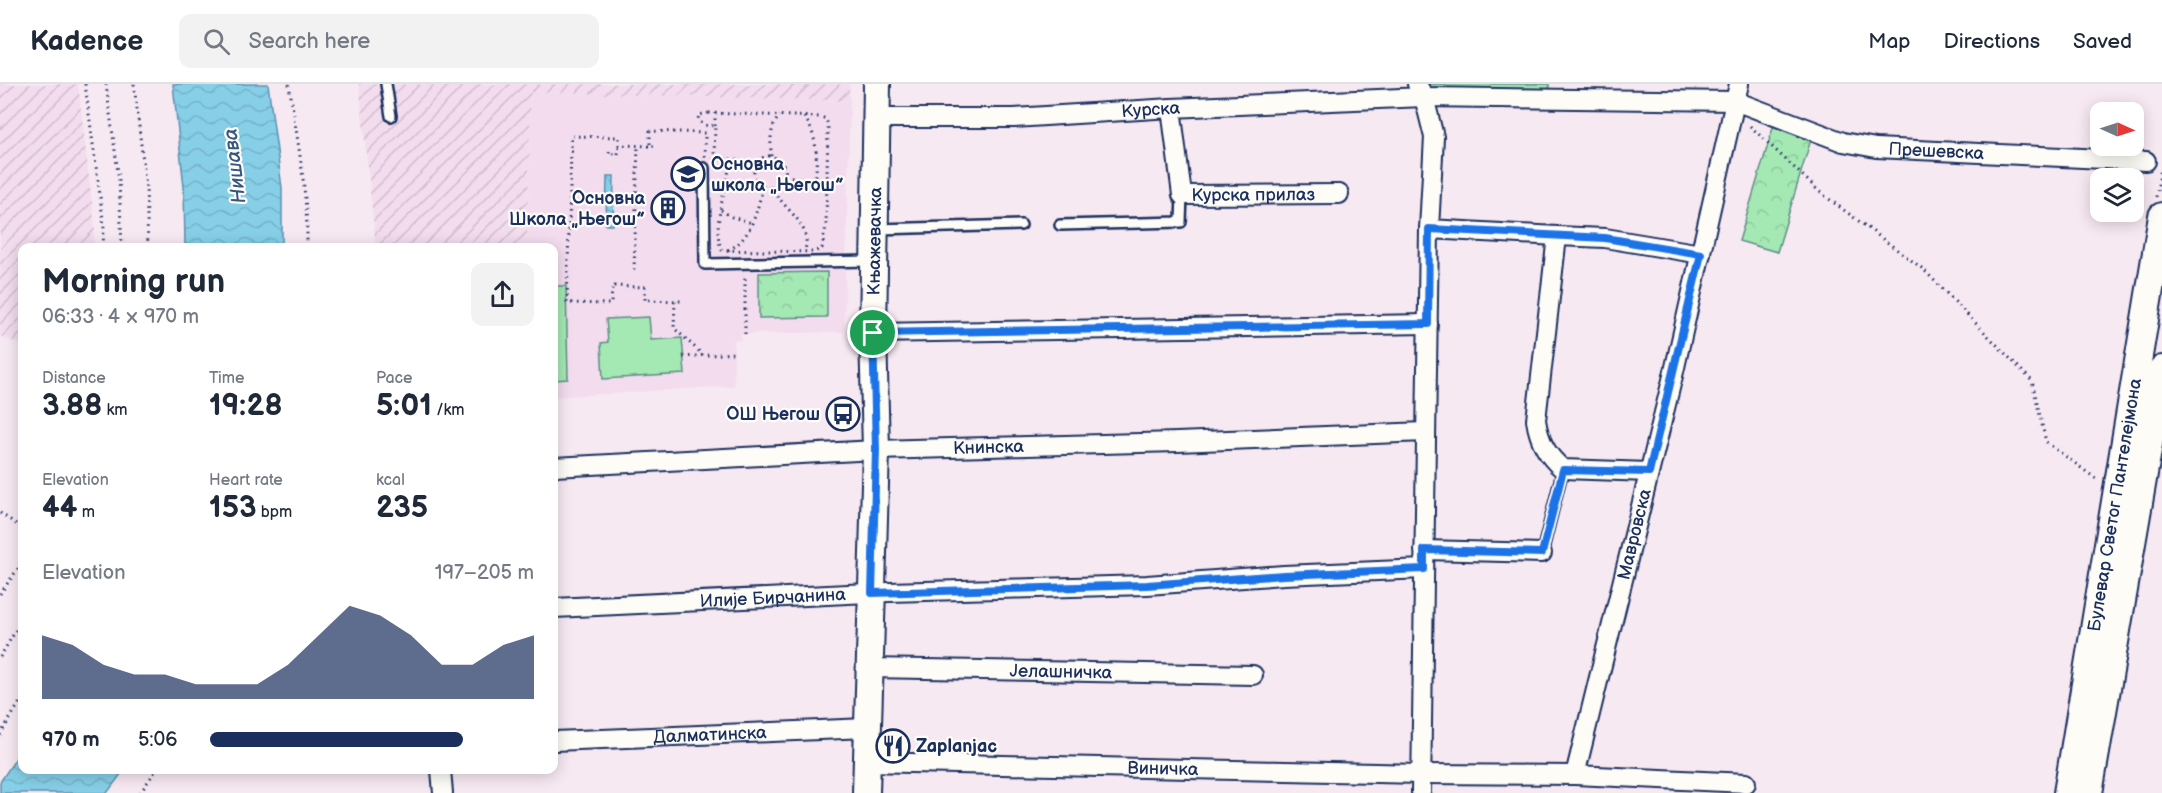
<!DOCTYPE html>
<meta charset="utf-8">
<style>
body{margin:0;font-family:"Balsamiq Sans",sans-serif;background:#f2f2f3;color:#1f2937;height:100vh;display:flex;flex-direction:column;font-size:22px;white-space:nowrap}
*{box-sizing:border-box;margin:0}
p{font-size:20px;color:#747a83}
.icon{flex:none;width:33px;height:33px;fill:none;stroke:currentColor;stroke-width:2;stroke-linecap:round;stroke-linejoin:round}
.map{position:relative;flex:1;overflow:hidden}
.panel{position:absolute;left:18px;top:159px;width:540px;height:531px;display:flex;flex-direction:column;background:#fff;border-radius:12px;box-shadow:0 3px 15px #0003}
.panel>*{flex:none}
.needle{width:39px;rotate:93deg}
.controls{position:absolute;left:2090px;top:18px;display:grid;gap:12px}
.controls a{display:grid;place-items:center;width:54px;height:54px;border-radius:12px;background:#fff;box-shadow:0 3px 15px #0003;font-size:30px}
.pin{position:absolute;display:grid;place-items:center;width:51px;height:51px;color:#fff;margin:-26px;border:3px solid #fff;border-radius:50%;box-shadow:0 2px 6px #0007}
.round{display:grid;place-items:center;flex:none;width:63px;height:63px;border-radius:12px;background:#f2f2f3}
.headline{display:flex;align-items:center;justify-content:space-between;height:102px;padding:0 24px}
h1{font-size:33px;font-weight:800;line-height:45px}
.figures{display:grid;grid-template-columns:repeat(3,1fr);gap:9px;height:102px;padding:6px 24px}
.figures div{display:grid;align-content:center}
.figures b{font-size:30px;font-weight:800}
.figures small{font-size:16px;font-weight:400}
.figures p{font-size:16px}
.chart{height:168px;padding:12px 24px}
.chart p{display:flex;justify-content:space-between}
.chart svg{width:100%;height:108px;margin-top:6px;fill:#1b2f5e;opacity:.7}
ul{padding:0 24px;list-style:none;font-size:20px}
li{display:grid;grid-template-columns:96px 72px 1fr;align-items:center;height:45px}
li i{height:15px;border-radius:8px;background:#1b2f5e}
header{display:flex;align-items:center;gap:36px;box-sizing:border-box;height:84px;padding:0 30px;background:#fff;border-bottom:2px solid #e0e1e3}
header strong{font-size:28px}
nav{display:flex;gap:33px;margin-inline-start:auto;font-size:21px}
.search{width:420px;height:54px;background:#f2f2f3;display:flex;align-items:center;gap:15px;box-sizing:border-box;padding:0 21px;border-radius:12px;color:#747a83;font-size:22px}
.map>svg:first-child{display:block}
</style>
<header>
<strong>Kadence</strong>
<div class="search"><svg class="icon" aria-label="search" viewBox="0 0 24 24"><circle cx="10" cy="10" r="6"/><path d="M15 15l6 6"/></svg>Search here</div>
<nav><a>Map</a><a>Directions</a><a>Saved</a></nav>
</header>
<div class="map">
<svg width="2162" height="709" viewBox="0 0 2162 709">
<defs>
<pattern id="industrial-furrows" width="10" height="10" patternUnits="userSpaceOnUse" patternTransform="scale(1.5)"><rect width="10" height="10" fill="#f2dcee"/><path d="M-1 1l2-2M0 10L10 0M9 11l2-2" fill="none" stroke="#cfbdce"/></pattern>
<pattern id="park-crowns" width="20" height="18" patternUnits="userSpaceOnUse" patternTransform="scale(1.5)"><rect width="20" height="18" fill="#a4e8b3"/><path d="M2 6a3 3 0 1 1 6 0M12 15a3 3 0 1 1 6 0" fill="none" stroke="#8dc79c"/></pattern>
<pattern id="water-waves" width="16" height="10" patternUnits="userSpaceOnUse" patternTransform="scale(1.5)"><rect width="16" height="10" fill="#86cfe7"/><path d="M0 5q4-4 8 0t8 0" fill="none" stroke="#73b2c9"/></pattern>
</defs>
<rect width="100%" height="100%" fill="#f7e9f2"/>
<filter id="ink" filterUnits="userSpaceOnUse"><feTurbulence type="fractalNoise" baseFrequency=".0167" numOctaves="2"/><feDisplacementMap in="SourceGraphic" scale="12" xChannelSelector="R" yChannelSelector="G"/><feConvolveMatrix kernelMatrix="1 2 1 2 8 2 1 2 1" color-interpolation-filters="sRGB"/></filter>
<g filter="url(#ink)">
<path fill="#f2dcee" d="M531,8L850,17L844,248L741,250V256H734V302L554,313V164H527Z"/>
<g fill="url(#industrial-furrows)">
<path d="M0,0H78L95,144L93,163L22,164V261L0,252Z"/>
<path d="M359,0H849L850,17L531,8L527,163L376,164Z"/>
</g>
<g fill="url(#park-crowns)" stroke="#608c88" stroke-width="1.5">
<path d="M1422,0H1549V12L1429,13Z"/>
<path d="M1775,37L1812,52L1777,168L1739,157Z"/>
<path d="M827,188V233L759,234V189Z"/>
</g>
<g fill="#a4e8b3" stroke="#608c88" stroke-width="1.5">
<path d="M554,202H566L568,295L554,296Z"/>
<path d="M649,233L651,256L682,254L685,290L603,295L601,259L608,258L606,235Z"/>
</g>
<g fill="url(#water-waves)" stroke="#5b8fb0" stroke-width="1.5">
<path d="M173,0H268L282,104V163H185L184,103Z"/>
<path d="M607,92H614L613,141H606Z"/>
<path d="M22,665V686H124L107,709H0V698Z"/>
</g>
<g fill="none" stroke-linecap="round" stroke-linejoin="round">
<defs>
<g id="service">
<path d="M386,0L391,32"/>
<path d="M704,84L705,180L872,177"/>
<path d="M1060,141L1181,138L1182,111"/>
<path d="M877,145L1021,141"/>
<path d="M1542,469L1563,385"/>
</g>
<g id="minor">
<path d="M1417,0L1424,13L1434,53L1429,145L1421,709"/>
<path id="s1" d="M1171,24L1182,111L1339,110"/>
<path id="s2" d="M877,34H1014L1171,24L1424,13L1735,17L1843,58L1876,64L2146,77"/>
<path d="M1429,145L1557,152"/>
<path d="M873,249L1428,240"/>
<path id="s3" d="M554,383L876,366L1177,358L1425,348"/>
<path d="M1649,388L1563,385C1547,372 1539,357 1536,336L1557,152L1605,154L1701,170"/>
<path d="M1424,466L1542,469"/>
<path id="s4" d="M554,524L889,508L1147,501L1284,491L1424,485"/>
<path id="s5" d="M869,584L1253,591"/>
<path id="s6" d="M554,657L867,644"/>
<path id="s7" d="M866,678L1421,690L1575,691L1746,699"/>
<path d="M441,686L443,709"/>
<path id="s8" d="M1575,691L1673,292L1739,0"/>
</g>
<g id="secondary">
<path id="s9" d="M866,709L876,366L873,249L877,0"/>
<path id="s10" d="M2067,709L2162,132"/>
<path d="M2089,709L2162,285"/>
</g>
</defs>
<use href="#service" stroke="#1b2f5e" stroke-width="14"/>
<use href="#minor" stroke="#1b2f5e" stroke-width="22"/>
<use href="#secondary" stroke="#1b2f5e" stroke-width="30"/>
<g stroke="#1b2f5e" stroke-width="3" stroke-dasharray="1.5 4.5" stroke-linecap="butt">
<path d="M85,0L104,142L103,164"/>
<path d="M106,0L119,96L122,164"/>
<path d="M134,0L146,103L148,164"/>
<path d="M289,0C297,54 308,109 307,164"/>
<path d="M709,29L821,33L826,35L828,41L826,142L822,164L814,168L722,166C710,141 729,102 730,75H714L715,42L703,41L698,35L699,31Z"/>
<path d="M804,33C819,53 817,77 815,101L826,102"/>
<path d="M715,42V29"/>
<path d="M1750,42L1821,109L1923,185L2032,297L2046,358L2099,397"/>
<path d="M654,62H650V47L705,49V73"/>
<path d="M571,67L567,219L611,220L612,202L645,203V216L681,217"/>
<path d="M573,67H571V52L619,53V61L649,62"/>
<path d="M609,67V70H618L619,61"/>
<path d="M771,72C771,59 769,42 780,32"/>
<path d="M730,75L739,76L755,82"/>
<path d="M785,92L802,94L815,101"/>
<path d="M771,104C805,96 771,54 756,81C754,85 753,90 755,94C758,102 763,101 770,104C773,106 776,111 779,114C791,130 811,143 805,166"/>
<path d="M2156,113L2161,84"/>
<path d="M721,126L732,133L752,139"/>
<path d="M728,166C752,155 757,126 763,103"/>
<path d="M634,186L638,61"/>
<path d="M675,217L674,244L703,271"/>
<path d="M745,250V192"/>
<path d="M683,273L734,269"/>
<path d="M0,429L22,444"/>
<path d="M0,510L22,479"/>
<path d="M0,573L22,536"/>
<path d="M0,651L22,615"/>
<path d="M140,709L156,686"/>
</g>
<use href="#service" stroke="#fdfcf7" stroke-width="9"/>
<use href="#minor" stroke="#fdfcf7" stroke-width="18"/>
<use href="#secondary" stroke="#fdfcf7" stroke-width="26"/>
</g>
</g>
<g fill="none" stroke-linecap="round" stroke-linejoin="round" filter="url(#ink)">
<defs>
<path id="route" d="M1429,145L1605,154L1701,170L1649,388L1563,386L1542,469L1424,466V485L1284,491L1147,501L872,509L876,366L873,249L1428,240Z"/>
</defs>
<use href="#route" stroke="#fff" stroke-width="12"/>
<use href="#route" stroke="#1a73e8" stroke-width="8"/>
</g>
<defs>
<symbol id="school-ring" viewBox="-11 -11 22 22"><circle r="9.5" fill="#fdfcf7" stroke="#1b2f5e" stroke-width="1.5"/><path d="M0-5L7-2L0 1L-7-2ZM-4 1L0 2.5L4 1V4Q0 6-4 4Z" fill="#1b2f5e"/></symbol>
<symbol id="building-ring" viewBox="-11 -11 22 22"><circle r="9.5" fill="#fdfcf7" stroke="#1b2f5e" stroke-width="1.5"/><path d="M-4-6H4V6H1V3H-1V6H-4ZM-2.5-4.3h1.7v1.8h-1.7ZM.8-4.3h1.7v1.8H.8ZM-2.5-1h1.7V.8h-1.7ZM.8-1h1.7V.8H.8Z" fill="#1b2f5e"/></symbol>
<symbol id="bus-ring" viewBox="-11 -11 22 22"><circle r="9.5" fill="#fdfcf7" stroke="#1b2f5e" stroke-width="1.5"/><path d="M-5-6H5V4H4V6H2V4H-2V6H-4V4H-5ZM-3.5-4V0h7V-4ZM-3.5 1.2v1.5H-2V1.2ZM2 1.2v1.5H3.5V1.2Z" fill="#1b2f5e"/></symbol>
<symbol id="restaurant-ring" viewBox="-11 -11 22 22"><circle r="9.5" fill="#fdfcf7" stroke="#1b2f5e" stroke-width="1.5"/><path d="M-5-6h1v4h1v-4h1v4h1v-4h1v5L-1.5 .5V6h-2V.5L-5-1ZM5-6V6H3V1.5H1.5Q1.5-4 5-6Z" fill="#1b2f5e"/></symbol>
</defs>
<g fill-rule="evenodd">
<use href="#school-ring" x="669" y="71" width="38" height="38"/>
<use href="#building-ring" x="649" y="105" width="38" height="38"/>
<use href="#bus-ring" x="824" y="311" width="38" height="38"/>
<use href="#restaurant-ring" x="874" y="643" width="38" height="38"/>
</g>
<g text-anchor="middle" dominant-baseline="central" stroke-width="4.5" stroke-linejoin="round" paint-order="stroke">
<g font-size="18" fill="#1b2f5e" stroke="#fdfcf7">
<text stroke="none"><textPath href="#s2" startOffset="274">Курска</textPath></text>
<text stroke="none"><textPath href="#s2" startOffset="1068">Прешевска</textPath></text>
<text stroke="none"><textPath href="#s1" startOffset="159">Курска прилаз</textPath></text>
<text stroke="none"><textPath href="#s9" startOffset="552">Књажевачка</textPath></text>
<text stroke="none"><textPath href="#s3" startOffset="435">Книнска</textPath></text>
<text stroke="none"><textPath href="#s10" startOffset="292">Булевар Светог Пантелејмона</textPath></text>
<text stroke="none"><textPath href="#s8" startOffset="248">Мавровска</textPath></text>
<text stroke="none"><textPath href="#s4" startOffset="219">Илије Бирчанина</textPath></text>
<text stroke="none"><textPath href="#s5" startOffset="192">Јелашничка</textPath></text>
<text stroke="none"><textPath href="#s6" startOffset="156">Далматинска</textPath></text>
<text stroke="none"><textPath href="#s7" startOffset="297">Виничка</textPath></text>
</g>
<g font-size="18" font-weight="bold" fill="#1b2f5e" stroke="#fdfcf7" text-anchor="start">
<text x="711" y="80">Основна<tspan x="711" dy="21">школа „Његош”</tspan></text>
<text x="645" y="114" text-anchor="end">Основна<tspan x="645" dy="21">Школа „Његош”</tspan></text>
<text x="820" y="330" text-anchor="end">ОШ Његош</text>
<text x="916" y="662">Zaplanjac</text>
</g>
<g font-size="20" font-style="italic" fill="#365780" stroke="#fdfcf7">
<text transform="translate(235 82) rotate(-97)">Нишава</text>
</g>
</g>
</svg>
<div class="controls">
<a><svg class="needle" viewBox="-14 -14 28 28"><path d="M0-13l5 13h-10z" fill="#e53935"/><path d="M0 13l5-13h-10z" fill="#747a83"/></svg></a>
<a><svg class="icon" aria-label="layers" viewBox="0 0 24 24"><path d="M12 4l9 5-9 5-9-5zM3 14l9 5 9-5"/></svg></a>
</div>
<div class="pin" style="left:873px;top:249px;background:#1e9e55"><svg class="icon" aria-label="arrive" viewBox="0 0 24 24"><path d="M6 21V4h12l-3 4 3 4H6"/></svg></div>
<section class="panel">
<div class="headline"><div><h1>Morning run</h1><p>06:33 · 4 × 970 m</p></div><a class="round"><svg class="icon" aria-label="share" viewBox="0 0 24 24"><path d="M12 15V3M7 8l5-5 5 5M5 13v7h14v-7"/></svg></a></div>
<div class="figures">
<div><p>Distance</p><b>3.88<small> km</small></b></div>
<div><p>Time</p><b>19:28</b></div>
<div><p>Pace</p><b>5:01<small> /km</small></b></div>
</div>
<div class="figures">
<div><p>Elevation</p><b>44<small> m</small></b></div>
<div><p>Heart rate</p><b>153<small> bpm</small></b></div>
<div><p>kcal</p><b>235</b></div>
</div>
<div class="chart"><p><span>Elevation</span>197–205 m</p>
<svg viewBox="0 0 160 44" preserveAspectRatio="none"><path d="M0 44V18L10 22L20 30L30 34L40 34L50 38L60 38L70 38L80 30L90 18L100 6L110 10L120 18L130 30L140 30L150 22L160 18V44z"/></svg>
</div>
<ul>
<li><b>970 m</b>5:06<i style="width:78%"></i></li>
</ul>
</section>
</div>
